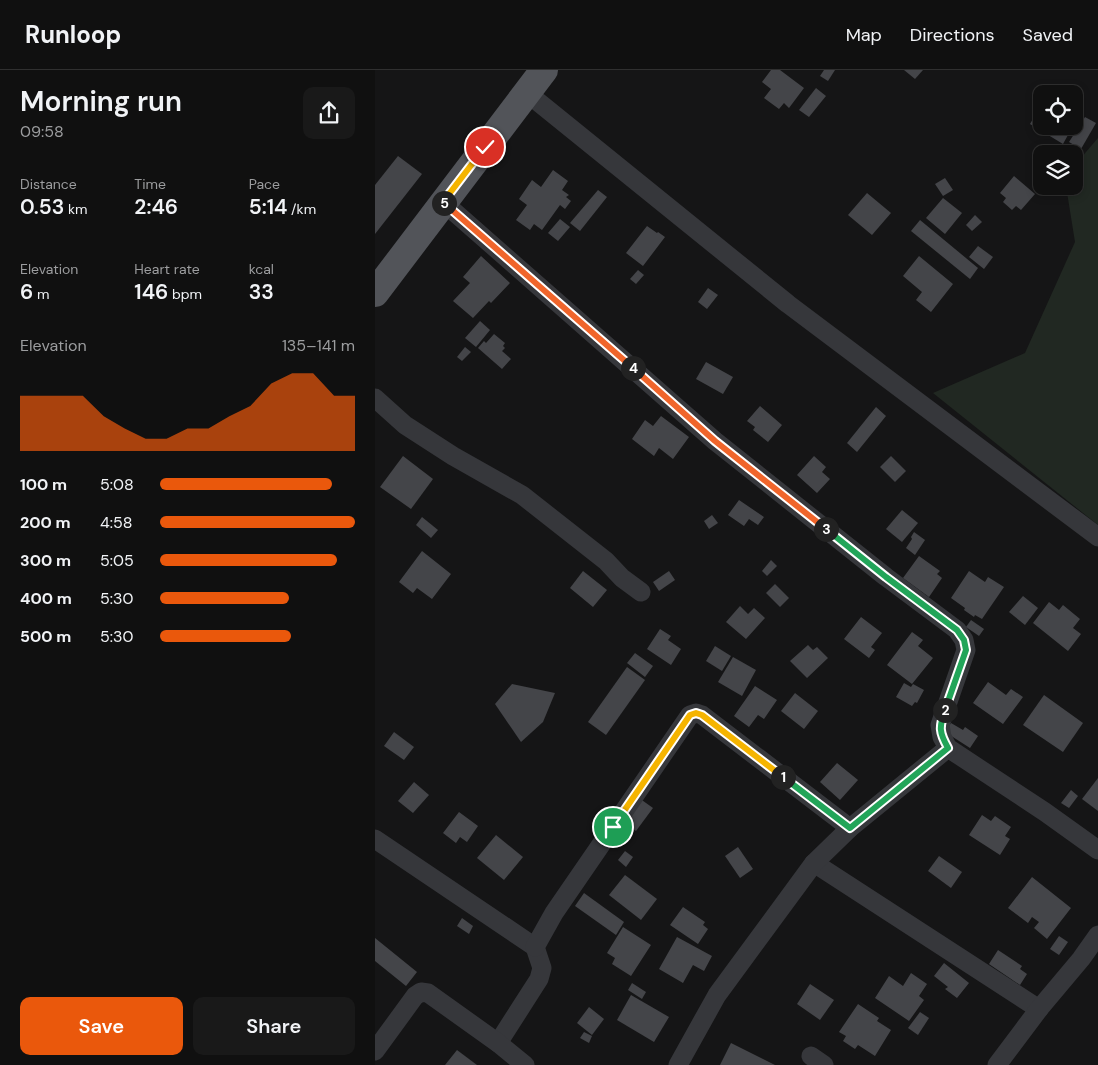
<!DOCTYPE html>
<meta charset="utf-8">
<style>
body{margin:0;font-family:"DM Sans",sans-serif;background:#191919;color:#f1f3f6;height:100vh;display:flex;flex-direction:column;font-size:19px;white-space:nowrap}
*{box-sizing:border-box;margin:0}
p{font-size:16px;color:#9c9d9f}
.icon{flex:none;width:28px;height:28px;fill:none;stroke:currentColor;stroke-width:2;stroke-linecap:round;stroke-linejoin:round}
.map{position:relative;flex:1;overflow:hidden}
.panel{display:flex;flex-direction:column;background:#101010;width:375px}
.panel>*{flex:none}
.buttons{position:absolute;left:658px;top:15px;display:grid;gap:10px}
.buttons a{display:grid;place-items:center;width:50px;height:50px;border-radius:10px;background:#101010;box-shadow:0 2px 8px #0003,0 0 0 1px #303030;font-size:25px}
.pin{position:absolute;display:grid;place-items:center;width:42px;height:42px;color:#fff;margin:-21px;border:2px solid #fff;border-radius:50%;box-shadow:0 1px 5px #0007}
.km{position:absolute;width:25px;height:25px;margin:-12px;border-radius:50%;background:#222;color:#fff;font-size:14px;line-height:25px;text-align:center}
.round{display:grid;place-items:center;flex:none;width:52px;height:52px;border-radius:10px;background:#191919}
.summary{display:flex;align-items:center;justify-content:space-between;height:85px;padding:0 20px}
h1{font-size:28px;font-weight:600;line-height:38px}
.metrics{display:grid;grid-template-columns:repeat(3,1fr);gap:8px;height:85px;padding:5px 20px}
.metrics div{display:grid;align-content:center}
.metrics b{font-size:21px;font-weight:600}
.metrics small{font-size:14px;font-weight:400}
.metrics p{font-size:14px}
.chart{height:140px;padding:10px 20px}
.chart p{display:flex;justify-content:space-between}
.chart svg{width:100%;height:90px;margin-top:5px;fill:#ea580c;opacity:.7}
.action{display:flex;gap:10px;margin-top:auto;padding:10px 20px}
.action a{flex:1;height:58px;border-radius:10px;background:#ea580c;color:#fff;font-size:20px;font-weight:600;line-height:58px;text-align:center}
.action a+a{background:#191919;color:#f1f3f6}
ul{padding:0 20px;list-style:none;font-size:16px}
li{display:grid;grid-template-columns:80px 60px 1fr;align-items:center;height:38px}
li i{height:12px;border-radius:6px;background:#ea580c}
header{display:flex;align-items:center;gap:30px;box-sizing:border-box;height:70px;padding:0 25px;background:#101010;border-bottom:1px solid #303030}
header strong{font-size:24px}
nav{display:flex;gap:28px;margin-inline-start:auto;font-size:18px}
main{display:flex;flex:1;min-height:0}
.map>svg:first-child{display:block}
</style>
<header>
<strong>Runloop</strong>
<nav><a>Map</a><a>Directions</a><a>Saved</a></nav>
</header>
<main>
<section class="panel">
<div class="summary"><div><h1>Morning run</h1><p>09:58</p></div><a class="round"><svg class="icon" aria-label="share" viewBox="0 0 24 24"><path d="M12 15V3M7 8l5-5 5 5M5 13v7h14v-7"/></svg></a></div>
<div class="metrics">
<div><p>Distance</p><b>0.53<small> km</small></b></div>
<div><p>Time</p><b>2:46</b></div>
<div><p>Pace</p><b>5:14<small> /km</small></b></div>
</div>
<div class="metrics">
<div><p>Elevation</p><b>6<small> m</small></b></div>
<div><p>Heart rate</p><b>146<small> bpm</small></b></div>
<div><p>kcal</p><b>33</b></div>
</div>
<div class="chart"><p><span>Elevation</span>135–141 m</p>
<svg viewBox="0 0 160 44" preserveAspectRatio="none"><path d="M0 44V17L10 17L20 17L30 17L40 27L50 33L60 38L70 38L80 33L90 33L100 27L110 22L120 11L130 6L140 6L150 17L160 17V44z"/></svg>
</div>
<ul>
<li><b>100 m</b>5:08<i style="width:88%"></i></li>
<li><b>200 m</b>4:58<i style="width:100%"></i></li>
<li><b>300 m</b>5:05<i style="width:91%"></i></li>
<li><b>400 m</b>5:30<i style="width:66%"></i></li>
<li><b>500 m</b>5:30<i style="width:67%"></i></li>
</ul>
<div class="action"><a>Save</a><a>Share</a></div>
</section>
<div class="map">
<svg width="723" height="995" viewBox="0 0 723 995">
<rect width="100%" height="100%" fill="#151516"/>
<path fill="#212822" d="M723,68V455L558,323L650,283L700,172L691,116H699V96Z"/>
<g fill="#444549">
<path d="M396,0H405L429,18L414,38L409,33L404,39L389,28L396,19L387,12Z"/>
<path d="M449,0H460L453,11L445,6Z"/>
<path d="M529,0H548L540,9Z"/>
<path d="M441,18L451,26L434,47L424,40Z"/>
<path d="M666,35V56H698L688,74L655,54Z"/>
<path d="M699,38L706,43L699,55Z"/>
<path d="M710,47L721,53L706,79L694,72Z"/>
<path d="M23,86L47,104L0,164V115Z"/>
<path d="M178,100L193,111L187,120L194,125L191,127L196,131L190,139L185,135L167,160L159,154L155,160L141,150L152,135L144,129L157,110L166,117Z"/>
<path d="M639,106L660,124L646,140L641,136L637,140L628,132L631,128L625,123Z"/>
<path d="M570,108L578,120L568,126L560,114Z"/>
<path d="M223,120L232,127L205,161L195,153Z"/>
<path d="M492,123L516,143L497,165L473,145Z"/>
<path d="M568,128L587,143L570,164L551,148Z"/>
<path d="M600,145L607,152L597,161L591,155Z"/>
<path d="M185,149L195,157L183,171L173,163Z"/>
<path d="M545,150L603,198L595,209L536,161Z"/>
<path d="M272,156L282,163L283,162L290,167L268,196L251,183Z"/>
<path d="M603,176L618,187L609,199L594,187Z"/>
<path d="M106,186L135,213L116,233L114,231L98,248L78,231L95,213L88,207Z"/>
<path d="M544,186L578,214L556,242L541,230L547,222L528,206Z"/>
<path d="M263,200L269,205L261,214L255,209Z"/>
<path d="M333,218L343,225L332,239L323,232Z"/>
<path d="M105,251L115,260L101,277L90,268Z"/>
<path d="M119,264L130,273L128,276L130,278L127,281L136,289L127,299L103,278L109,271L111,273Z"/>
<path d="M90,277L96,282L87,291L82,287Z"/>
<path d="M331,292L358,307L348,324L321,309Z"/>
<path d="M385,336L407,355L393,372L378,360L380,357L372,351Z"/>
<path d="M501,337L511,346L482,382L472,373Z"/>
<path d="M286,346L314,367L298,389L284,378L279,386L257,369L270,350L278,356Z"/>
<path d="M28,386L58,409L36,439L5,417Z"/>
<path d="M439,386L451,397L447,402L455,409L442,423L422,405Z"/>
<path d="M516,386L531,401L520,412L505,397Z"/>
<path d="M364,430L389,447L383,455L374,449L369,456L353,445Z"/>
<path d="M527,440L543,453L527,472L511,459Z"/>
<path d="M337,445L343,453L334,459L329,451Z"/>
<path d="M47,447L63,460L56,468L41,455Z"/>
<path d="M539,462L550,470L540,485L531,478L537,469L536,467Z"/>
<path d="M47,481L76,504L57,529L42,518L38,523L24,512Z"/>
<path d="M544,486L565,501L562,504L567,508L554,527L528,508Z"/>
<path d="M396,490L402,496L392,506L387,501Z"/>
<path d="M208,501L232,520L218,537L195,518Z"/>
<path d="M294,501L300,510L284,521L278,512Z"/>
<path d="M594,501L610,512L613,507L629,517L607,549L600,545L599,547L589,540L590,538L576,528Z"/>
<path d="M400,514L414,528L405,537L391,523Z"/>
<path d="M648,526L663,538L650,555L634,542Z"/>
<path d="M674,532L684,540L688,535L705,549L698,558L706,564L693,581L658,553Z"/>
<path d="M365,536L373,544L379,538L390,548L371,569L351,552Z"/>
<path d="M486,547L507,563L496,577L500,580L494,588L469,569Z"/>
<path d="M596,550L609,559L604,566L591,557Z"/>
<path d="M285,559L296,566L293,570L306,579L296,595L272,579Z"/>
<path d="M537,562L548,570L543,576L558,588L537,614L512,595Z"/>
<path d="M433,575L438,580L442,577L453,588L432,608L415,591Z"/>
<path d="M340,576L356,586L347,601L331,591Z"/>
<path d="M260,583L278,596L270,607L252,593Z"/>
<path d="M358,587L381,600L367,626L343,612Z"/>
<path d="M252,597L270,610L231,665L213,652Z"/>
<path d="M613,612L631,625L636,619L648,627L628,654L598,633Z"/>
<path d="M529,613L536,617L538,614L549,620L542,633L540,632L537,636L521,627Z"/>
<path d="M137,614L180,623L168,652L146,672L120,634Z"/>
<path d="M380,616L402,630L389,649L383,645L374,657L359,646Z"/>
<path d="M420,623L443,641L429,659L406,641Z"/>
<path d="M669,625L708,653L688,682L648,655Z"/>
<path d="M576,653L588,660L590,657L603,666L595,678L570,662Z"/>
<path d="M19,662L39,677L29,690L9,676Z"/>
<path d="M462,693L483,710L465,730L445,712Z"/>
<path d="M723,708V741L707,729Z"/>
<path d="M39,712L54,725L38,743L23,731Z"/>
<path d="M696,720L703,726L694,738L686,733Z"/>
<path d="M264,728L278,738L261,761L247,751Z"/>
<path d="M84,742L103,756L92,772L85,767L81,773L68,763Z"/>
<path d="M607,745L616,751L620,746L636,757L630,766L635,769L625,785L594,765Z"/>
<path d="M121,765L148,787L129,810L102,788Z"/>
<path d="M363,777L378,799L365,808L350,786Z"/>
<path d="M250,781L258,787L251,797L243,790Z"/>
<path d="M564,786L587,802L576,818L553,801Z"/>
<path d="M250,805L282,829L266,850L234,825Z"/>
<path d="M657,807L696,838L672,869L659,858L664,852L657,847L653,853L633,838Z"/>
<path d="M209,823L249,852L241,865L200,836Z"/>
<path d="M308,837L330,852L328,855L333,859L323,874L295,855Z"/>
<path d="M87,848L98,856L94,864L82,856Z"/>
<path d="M248,857L276,875L256,906L237,894L240,888L232,883Z"/>
<path d="M684,866L693,872L684,885L675,879Z"/>
<path d="M302,867L337,886L329,901L318,895L308,913L284,899Z"/>
<path d="M0,868L42,902L31,916L0,891Z"/>
<path d="M623,880L647,896L645,899L652,904L645,915L614,894Z"/>
<path d="M569,893L594,913L582,928L570,919L573,917L559,906Z"/>
<path d="M536,903L552,914L544,926L549,930L534,951L500,928L514,906L528,916Z"/>
<path d="M257,913L271,922L267,929L253,920Z"/>
<path d="M435,914L459,930L445,950L422,934Z"/>
<path d="M256,925L294,947L279,972L242,950Z"/>
<path d="M483,934L504,948L502,951L516,960L500,986L483,975L480,979L468,971L471,966L464,962Z"/>
<path d="M214,937L229,949L217,965L202,953Z"/>
<path d="M545,942L554,948L543,965L533,958Z"/>
<path d="M209,962L217,966L214,973L205,968Z"/>
<path d="M356,973L400,995H345Z"/>
<path d="M82,980L102,995H70Z"/>
</g>
<g fill="none" stroke-linecap="round" stroke-linejoin="round">
<g stroke="#36373b" stroke-width="19">
<path d="M151,22L413,234L723,467"/>
<path d="M68,132L340,371L511,507L582,560L589,570L591,580L565,655L567,667L573,678L670,742L723,780"/>
<path d="M0,328L30,355L78,386L147,425L231,491L247,508L266,522"/>
<path d="M0,769L160,877L167,898L164,909L123,973"/>
<path d="M439,793L664,939"/>
<path d="M160,877L179,843L315,645L321,643L327,645L475,758"/>
<path d="M0,981L40,926L46,922L53,923L123,973L150,995"/>
<path d="M436,986L449,995"/>
<path d="M303,995L342,925L439,793L475,758L573,678"/>
<path d="M622,995L664,939L706,889L723,865"/>
</g>
<path stroke="#525459" stroke-width="28" d="M0,223L169,0"/>
</g>
<g fill="none" stroke-linecap="round" stroke-linejoin="round">
<defs>
<path id="split-1" d="M238,757L315,645L321,643L327,645L408,707"/>
<path id="split-2" d="M408,707L475,758L573,678C564,662 564,657 570,640"/>
<path id="split-3" d="M451,459L511,507L582,560L589,570L591,580L570,640"/>
<path id="split-4" d="M258,298L340,371L451,459"/>
<path id="split-5" d="M69,133L258,298"/>
<path id="split-6" d="M69,133L68,132L110,77"/>
</defs>
<use href="#split-1" stroke="#fff" stroke-width="10"/>
<use href="#split-2" stroke="#fff" stroke-width="10"/>
<use href="#split-3" stroke="#fff" stroke-width="10"/>
<use href="#split-4" stroke="#fff" stroke-width="10"/>
<use href="#split-5" stroke="#fff" stroke-width="10"/>
<use href="#split-6" stroke="#fff" stroke-width="10"/>
<use href="#split-1" stroke="#f5b400" stroke-width="6"/>
<use href="#split-2" stroke="#22a559" stroke-width="6"/>
<use href="#split-3" stroke="#22a559" stroke-width="6"/>
<use href="#split-4" stroke="#f0652b" stroke-width="6"/>
<use href="#split-5" stroke="#f0652b" stroke-width="6"/>
<use href="#split-6" stroke="#f5b400" stroke-width="6"/>
</g>
</svg>
<div class="buttons">
<a><svg class="icon" aria-label="locate" viewBox="0 0 24 24"><circle cx="12" cy="12" r="6"/><path d="M12 2v4M12 18v4M2 12h4M18 12h4"/></svg></a>
<a><svg class="icon" aria-label="layers" viewBox="0 0 24 24"><path d="M12 4l9 5-9 5-9-5zM3 14l9 5 9-5"/></svg></a>
</div>
<div class="pin" style="left:238px;top:757px;background:#1e9e55"><svg class="icon" aria-label="arrive" viewBox="0 0 24 24"><path d="M6 21V4h12l-3 4 3 4H6"/></svg></div>
<div class="pin" style="left:110px;top:77px;background:#d93025"><svg class="icon" aria-label="check" viewBox="0 0 24 24"><path d="M5 12l5 5 9-10"/></svg></div>
<b class="km" style="left:408px;top:707px">1</b>
<b class="km" style="left:570px;top:640px">2</b>
<b class="km" style="left:451px;top:459px">3</b>
<b class="km" style="left:258px;top:298px">4</b>
<b class="km" style="left:69px;top:133px">5</b>
</div>
</main>
